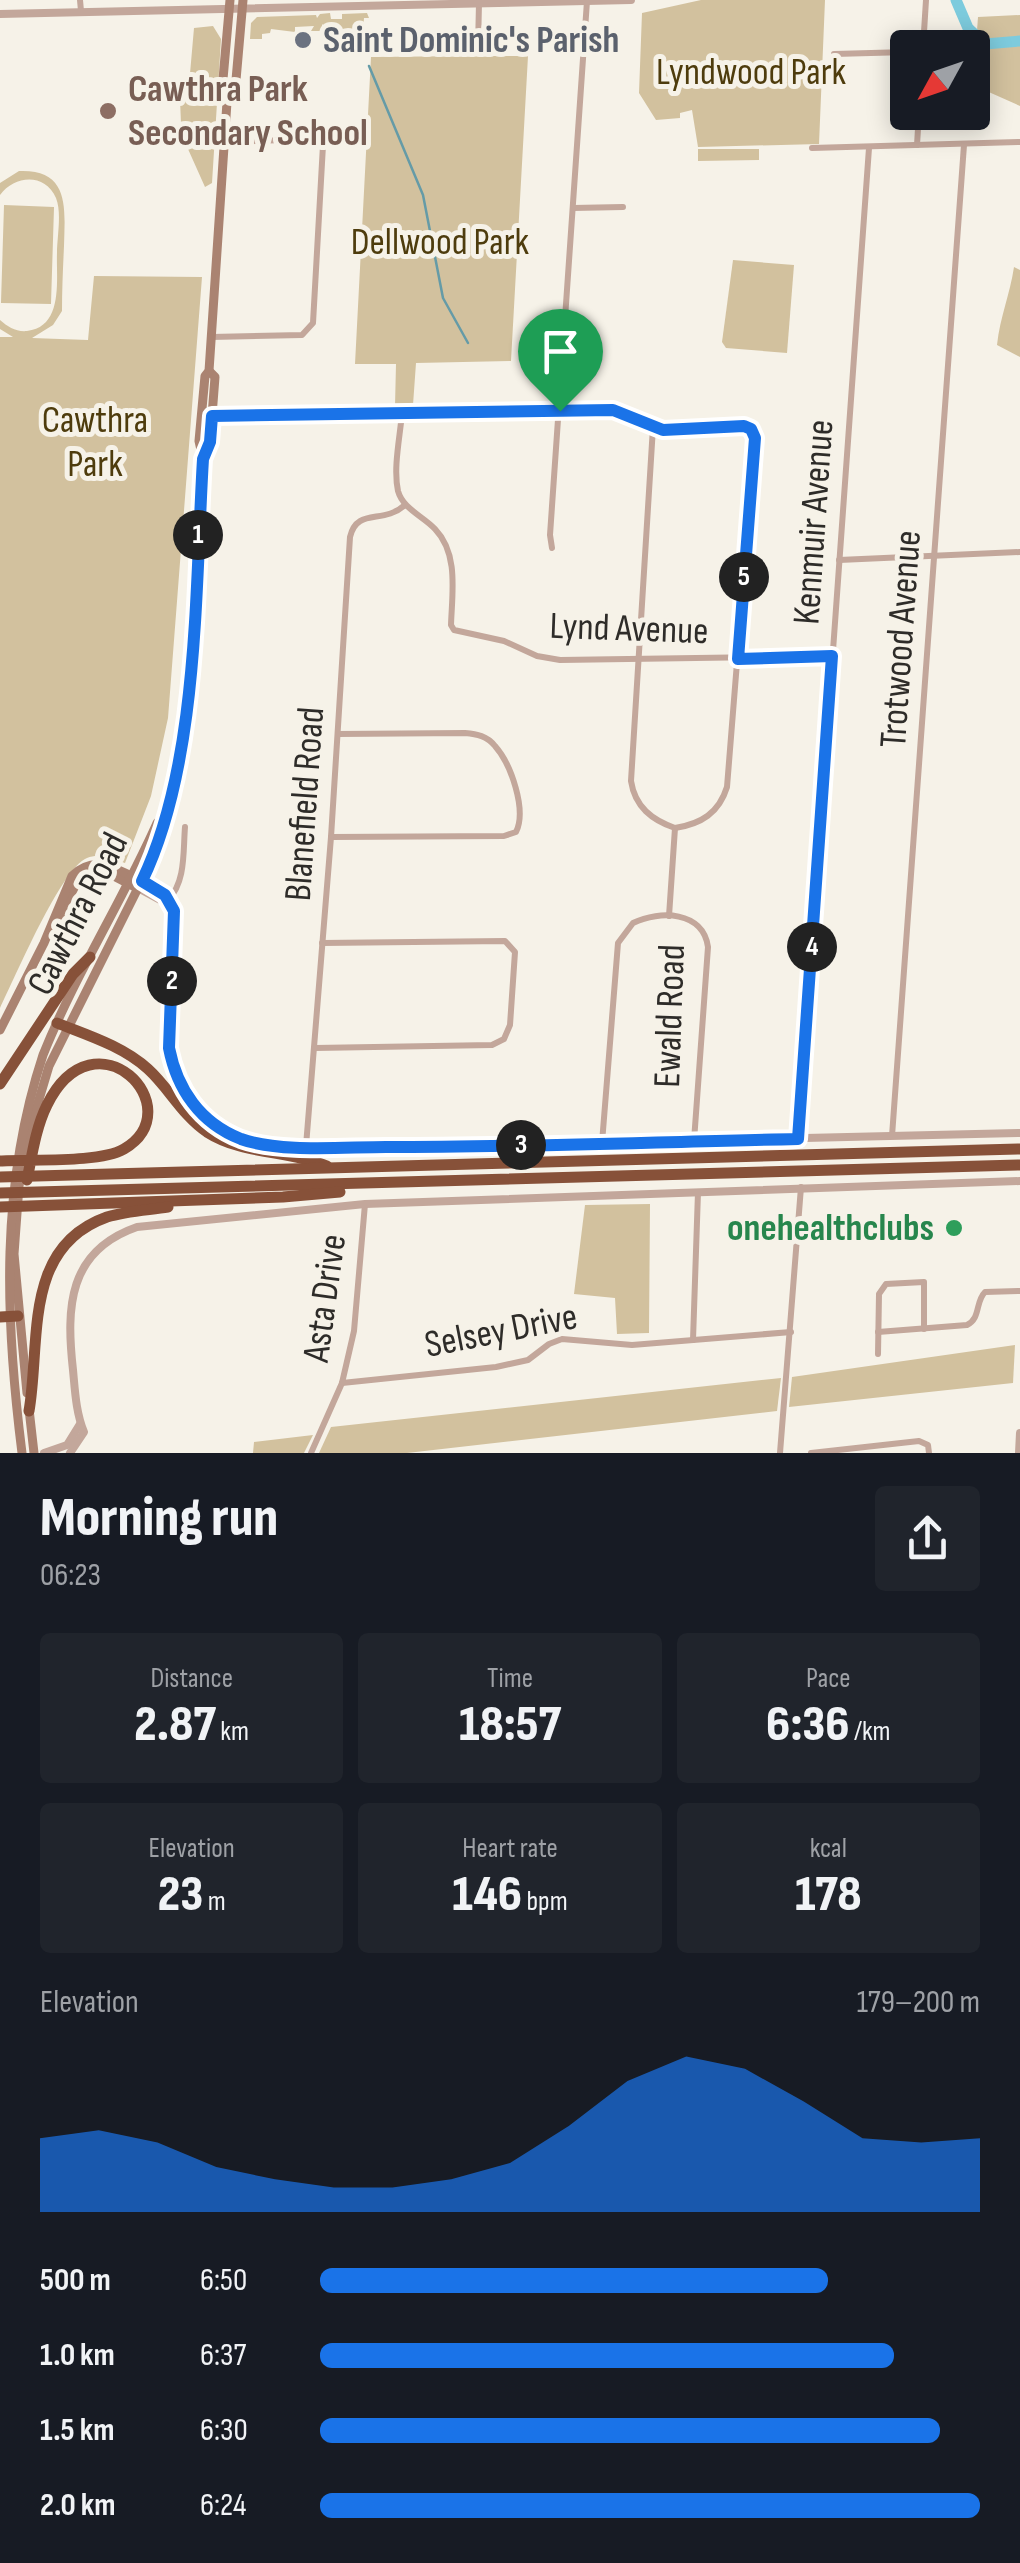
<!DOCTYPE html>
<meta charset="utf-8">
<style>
body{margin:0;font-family:"Sofia Sans Condensed",sans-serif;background:#20242c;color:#f1f3f6;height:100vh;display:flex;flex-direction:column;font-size:38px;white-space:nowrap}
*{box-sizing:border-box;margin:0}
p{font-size:32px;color:#9ea1a6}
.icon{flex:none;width:55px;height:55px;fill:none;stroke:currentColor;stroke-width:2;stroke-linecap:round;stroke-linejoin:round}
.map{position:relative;height:1453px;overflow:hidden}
.sheet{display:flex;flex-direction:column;background:#171b24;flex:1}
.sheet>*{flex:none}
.needle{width:65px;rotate:230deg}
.controls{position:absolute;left:890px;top:30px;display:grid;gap:20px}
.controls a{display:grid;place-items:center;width:100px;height:100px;border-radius:10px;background:#171b24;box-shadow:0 5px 25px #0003;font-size:50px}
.pin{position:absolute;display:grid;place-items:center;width:85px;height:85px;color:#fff;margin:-102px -42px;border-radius:50% 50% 50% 0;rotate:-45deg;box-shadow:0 0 10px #0007}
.pin .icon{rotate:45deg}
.km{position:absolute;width:50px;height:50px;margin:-25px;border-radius:50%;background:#222;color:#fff;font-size:28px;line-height:50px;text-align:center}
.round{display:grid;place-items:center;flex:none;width:105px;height:105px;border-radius:10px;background:#20242c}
.head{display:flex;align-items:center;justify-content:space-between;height:170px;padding:0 40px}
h1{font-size:55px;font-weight:800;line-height:75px}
.figures{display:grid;grid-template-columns:repeat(3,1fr);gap:15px;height:170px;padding:10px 40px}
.figures div{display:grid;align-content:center;border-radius:10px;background:#20242c;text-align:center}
.figures b{font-size:50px;font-weight:800}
.figures small{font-size:28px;font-weight:400}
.figures p{font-size:28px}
.chart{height:280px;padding:20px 40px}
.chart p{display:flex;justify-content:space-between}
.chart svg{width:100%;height:180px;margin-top:10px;fill:#1a73e8;opacity:.7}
ul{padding:0 40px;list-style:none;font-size:32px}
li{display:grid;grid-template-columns:160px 120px 1fr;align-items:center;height:75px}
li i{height:25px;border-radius:12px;background:#1a73e8}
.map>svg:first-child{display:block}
</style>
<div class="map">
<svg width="1020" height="1453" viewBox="0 0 1020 1453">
<rect width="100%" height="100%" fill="#f6f2e8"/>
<g fill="#d2c19e">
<path d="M701,0H825L819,144L698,147L692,110L680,113V118L656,120L639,93L642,13Z"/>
<path d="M330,13L331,19H342V14L367,13L369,18H364L362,43L367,44L365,50L324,53V46L335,45V29L326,28L322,24V31H311L314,26L295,27V32L271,29L270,33L262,34V39H250L251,23L257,17L316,15L317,18L320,14Z"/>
<path d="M1020,15V106L973,85L978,17Z"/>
<path d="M213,26L221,39L212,183L205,187L188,149L170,131L181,124L180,99L189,85L194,28Z"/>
<path d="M486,47L487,56H528L511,361L416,363L413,405L395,406L396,364H355L371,57L472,56L473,48Z"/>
<path d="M698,149H759V160L698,161Z"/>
<path d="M19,171C70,169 65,208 64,246C63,268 62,289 62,311L53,325L32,338L88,340L94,276L202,277L168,718L151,796L125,863C112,859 100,853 87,858C61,868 15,978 0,1008V337H13L0,329V320C8,327 16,332 27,331C64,327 56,279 57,253C57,237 62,213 56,198C45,173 15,175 0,195V183Z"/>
<path d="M4,205L54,207L51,304L1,303Z"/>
<path d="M733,260L794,265L787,353L726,348L722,342Z"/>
<path d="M1014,267L1020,270V357L997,345C1000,317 1010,294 1014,267Z"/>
<path d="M650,1204L649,1333L617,1334L615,1298L574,1294L585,1205Z"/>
<path d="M1015,1345L1013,1383L789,1407L792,1377Z"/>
<path d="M781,1378L777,1411L407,1453H319L331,1427Z"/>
<path d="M313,1435L304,1453H253L254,1442Z"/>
</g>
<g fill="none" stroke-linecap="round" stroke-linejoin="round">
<path stroke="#659ba7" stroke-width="2.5" d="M369,66L423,195L443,298L468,343"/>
<path stroke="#7dcbdd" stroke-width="11" d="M956,0L968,28L985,44L1020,41"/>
<g stroke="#c3a79b" stroke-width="6">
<path d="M80,0L81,11"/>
<path d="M478,47L479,3"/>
<path d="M923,48L926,0"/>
<path d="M834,54L908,52"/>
<path d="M917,145L919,112"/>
<path d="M812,148L1020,142"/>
<path d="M573,208L623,207"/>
<path d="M211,337L302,335L313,323L323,145L314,139L226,142"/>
<path d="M402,413C400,437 393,468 398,491C403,509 423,516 435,529C459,554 452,593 451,625L454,630L504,641L537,656L560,660L832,656"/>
<path d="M201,416L604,410H613L663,429L744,426L751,429L755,438L727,787C719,813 701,824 675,828"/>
<path d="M653,427L631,781C635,807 652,820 675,828"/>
<path d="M552,548L550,535L587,1"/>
<path d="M839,560L1020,552"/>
<path d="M331,837L504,836L516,832C527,810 511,764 495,746C487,736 477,734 465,733L338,734"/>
<path d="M168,900C186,882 183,851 185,827"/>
<path d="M669,916L675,828"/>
<path d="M315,1048L492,1045L504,1039L510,1025L515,952L505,941L322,943"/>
<path d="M892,1136L964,145"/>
<path d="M798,1139L869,148"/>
<path d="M602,1143L618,943L633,923C660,910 703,911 708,947L694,1141"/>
<path d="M306,1146L331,837L350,537C357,507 383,525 405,505"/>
<path d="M878,1332L967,1325C981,1318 975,1302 985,1292L1020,1291"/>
<path d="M693,1340L698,1192"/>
<path d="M878,1354L879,1294L886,1284L924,1282V1329"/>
<path d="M342,1383L496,1367L528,1360L549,1344L562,1339L632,1345L791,1332"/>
<path d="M311,1453L342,1383L354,1331L365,1204"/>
<path d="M780,1453L801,1187"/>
<path d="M811,1453L919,1441L928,1445L929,1453"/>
</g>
<g stroke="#c3a79b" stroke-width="8">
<path d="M0,14L631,0"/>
<path d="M142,881L165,895L174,911L169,1048C178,1095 207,1128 254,1143L420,1147L1020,1133"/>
<path d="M138,888L162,901L168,900"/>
<path d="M44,1453L67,1445L80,1424"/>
<path d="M70,1453L84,1432C76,1413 75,1391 73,1370C66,1307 68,1251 137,1227L365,1204L1020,1181"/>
<path d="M1019,1453L1020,1433"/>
</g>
<g stroke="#aa8371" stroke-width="9">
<path d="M228,87L236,80L243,0"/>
<path d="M204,457L210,442L215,377L209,371"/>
<path d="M54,928L76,884L87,873L106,872L133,886"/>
<path d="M0,1030L44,943L72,876C93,856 112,866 135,878"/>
<path d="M27,1393L14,1254L19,1186L26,1143L49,1066L144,876L165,825L164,816L179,758L188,688L203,459L199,441L205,376L209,371L228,87L223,79L230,0"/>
<path d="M29,1409L34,1453"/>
<path d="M22,1453C5,1318 0,1185 43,1055C75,975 122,902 157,823L164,816"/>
</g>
<g stroke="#875139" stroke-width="11">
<path d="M57,1023C87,1035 123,1046 148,1069C169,1088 182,1115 207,1132C243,1155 288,1150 327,1166"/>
<path d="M0,1084L73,974L90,957"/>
<path d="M0,1161H2C33,1159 100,1163 124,1149C193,1108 95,1008 47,1105C36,1127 32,1155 27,1180"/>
<path d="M0,1177L1020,1149"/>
<path d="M0,1193L1020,1165"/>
<path d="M0,1207L283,1197L340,1192"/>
<path d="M0,1317L18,1316"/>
<path d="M29,1411C41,1342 22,1247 107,1217C126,1211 149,1210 168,1207"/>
</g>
</g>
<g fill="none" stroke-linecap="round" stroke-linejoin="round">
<defs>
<path id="route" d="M613,410L663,430L744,426L751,429L755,438L738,659L832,656L798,1139C661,1142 523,1147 386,1147C343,1147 280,1153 241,1139C200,1123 177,1089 169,1048L174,911L165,895L142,881C199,763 195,590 203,459L210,442L212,416Z"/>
</defs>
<use href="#route" stroke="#fff" stroke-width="20"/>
<use href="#route" stroke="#1a73e8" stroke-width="12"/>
</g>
<circle fill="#6b7280" stroke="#f6f2e8" stroke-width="4" cx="303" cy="40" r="10"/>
<circle fill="#8d6e63" stroke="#f6f2e8" stroke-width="4" cx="108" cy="111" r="10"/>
<circle fill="#2e9e5b" stroke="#f6f2e8" stroke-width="4" cx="954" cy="1228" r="10"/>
<g text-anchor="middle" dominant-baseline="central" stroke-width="10" stroke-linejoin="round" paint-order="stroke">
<g font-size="38" font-weight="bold" fill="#5b616d" stroke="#f6f2e8" text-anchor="start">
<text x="323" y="40">Saint Dominic's Parish</text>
</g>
<g font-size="38" fill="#4e3c0d" stroke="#f6f2e8">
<text x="751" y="72">Lyndwood Park</text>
<text x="440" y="242">Dellwood Park</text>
<text x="95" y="420">Cawthra<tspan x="95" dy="44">Park</tspan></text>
</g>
<g font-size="38" font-weight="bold" fill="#785e54" stroke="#f6f2e8" text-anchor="start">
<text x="128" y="89">Cawthra Park<tspan x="128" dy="44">Secondary School</tspan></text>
</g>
<g font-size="38" fill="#2e2c29" stroke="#f6f2e8">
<text transform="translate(814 522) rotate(-86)">Kenmuir Avenue</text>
<text transform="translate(629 629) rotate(2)">Lynd Avenue</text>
<text transform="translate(901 639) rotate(-86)">Trotwood Avenue</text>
<text transform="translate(305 804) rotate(-86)">Blanefield Road</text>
<text transform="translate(78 914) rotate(-63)">Cawthra Road</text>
<text transform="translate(670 1016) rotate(-88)">Ewald Road</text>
<text transform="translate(325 1298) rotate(-82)">Asta Drive</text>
<text transform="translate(501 1331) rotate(-11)">Selsey Drive</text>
</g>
<g font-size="38" font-weight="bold" fill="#27864d" stroke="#f6f2e8" text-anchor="end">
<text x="934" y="1228">onehealthclubs</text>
</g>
</g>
</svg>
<div class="controls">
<a><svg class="needle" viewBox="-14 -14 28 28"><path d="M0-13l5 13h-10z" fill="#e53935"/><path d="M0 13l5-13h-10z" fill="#9ea1a6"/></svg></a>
</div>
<div class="pin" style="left:560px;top:411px;background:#1e9e55"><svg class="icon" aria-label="arrive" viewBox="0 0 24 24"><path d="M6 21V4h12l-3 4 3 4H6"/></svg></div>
<b class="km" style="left:198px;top:535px">1</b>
<b class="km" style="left:172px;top:981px">2</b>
<b class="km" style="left:521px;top:1145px">3</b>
<b class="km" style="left:812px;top:947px">4</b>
<b class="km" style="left:744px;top:577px">5</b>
</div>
<section class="sheet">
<div class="head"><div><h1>Morning run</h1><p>06:23</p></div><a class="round"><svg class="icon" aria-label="share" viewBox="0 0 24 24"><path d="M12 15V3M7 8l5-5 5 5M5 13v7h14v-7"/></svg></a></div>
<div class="figures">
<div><p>Distance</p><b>2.87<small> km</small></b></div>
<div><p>Time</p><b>18:57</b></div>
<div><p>Pace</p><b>6:36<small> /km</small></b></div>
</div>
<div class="figures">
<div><p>Elevation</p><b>23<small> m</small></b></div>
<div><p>Heart rate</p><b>146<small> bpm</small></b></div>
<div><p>kcal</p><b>178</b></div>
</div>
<div class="chart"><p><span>Elevation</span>179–200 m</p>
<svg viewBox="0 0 160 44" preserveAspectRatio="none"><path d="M0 44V26L10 24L20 27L30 33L40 36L50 38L60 38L70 36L80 32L90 23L100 12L110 6L120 9L130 17L140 26L150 27L160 26V44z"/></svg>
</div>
<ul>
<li><b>500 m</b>6:50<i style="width:77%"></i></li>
<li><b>1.0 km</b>6:37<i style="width:87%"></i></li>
<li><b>1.5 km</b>6:30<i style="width:94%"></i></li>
<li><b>2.0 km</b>6:24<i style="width:100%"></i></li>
</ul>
</section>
